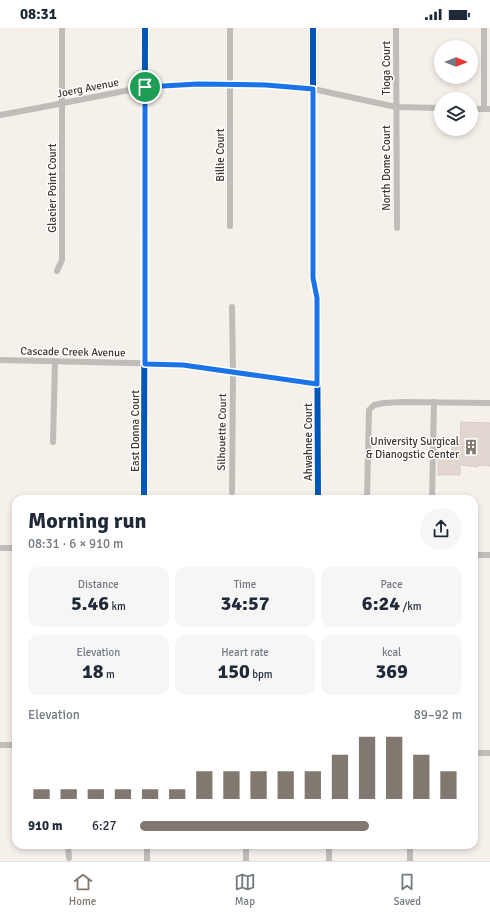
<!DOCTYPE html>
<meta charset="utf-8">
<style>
body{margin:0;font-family:Signika,sans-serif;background:#f6f6f7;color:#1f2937;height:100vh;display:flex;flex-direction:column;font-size:15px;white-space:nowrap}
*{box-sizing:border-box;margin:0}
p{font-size:13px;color:#747a83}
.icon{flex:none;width:22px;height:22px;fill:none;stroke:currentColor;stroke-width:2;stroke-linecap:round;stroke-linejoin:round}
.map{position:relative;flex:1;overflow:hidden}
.drawer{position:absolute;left:12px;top:467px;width:466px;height:354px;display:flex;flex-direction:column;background:#fff;border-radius:12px;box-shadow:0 2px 6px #0003}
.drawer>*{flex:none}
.needle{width:26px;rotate:90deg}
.controls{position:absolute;left:434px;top:12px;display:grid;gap:8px}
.controls a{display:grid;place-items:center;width:44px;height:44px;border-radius:50%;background:#fff;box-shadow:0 2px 6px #0003;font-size:20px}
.pin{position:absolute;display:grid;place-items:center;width:34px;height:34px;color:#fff;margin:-17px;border:2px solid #fff;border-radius:50%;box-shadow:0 1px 4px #0007}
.round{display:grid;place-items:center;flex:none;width:42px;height:42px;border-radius:21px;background:#f6f6f7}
.overview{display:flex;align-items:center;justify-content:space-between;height:68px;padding:0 16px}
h1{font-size:22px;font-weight:700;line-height:30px}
.metrics{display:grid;grid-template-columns:repeat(3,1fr);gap:6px;height:68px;padding:4px 16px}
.metrics div{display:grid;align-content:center;border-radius:10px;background:#f6f6f7;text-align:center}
.metrics b{font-size:20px;font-weight:700}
.metrics small{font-size:11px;font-weight:400}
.metrics p{font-size:11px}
.chart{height:112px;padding:8px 16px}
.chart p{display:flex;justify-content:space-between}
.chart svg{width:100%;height:72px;margin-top:4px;stroke:#817870;stroke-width:6}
ul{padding:0 16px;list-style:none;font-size:13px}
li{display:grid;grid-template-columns:64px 48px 1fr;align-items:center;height:30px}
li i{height:10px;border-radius:5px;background:#817870}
.status{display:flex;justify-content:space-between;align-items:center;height:28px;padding:0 20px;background:#fff;direction:ltr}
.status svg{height:11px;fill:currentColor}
.tabs{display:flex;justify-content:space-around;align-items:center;height:56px;border-top:1px solid #e0e1e3;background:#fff;font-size:11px;color:#747a83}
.tabs a{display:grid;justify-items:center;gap:2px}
.tabs .current{color:#817870}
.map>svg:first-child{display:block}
</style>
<div class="status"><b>08:31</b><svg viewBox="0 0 49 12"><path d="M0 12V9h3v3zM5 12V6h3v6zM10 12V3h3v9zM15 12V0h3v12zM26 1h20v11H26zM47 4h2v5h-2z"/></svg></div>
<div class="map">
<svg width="490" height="833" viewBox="0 0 490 833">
<rect width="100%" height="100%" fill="#f6f0eb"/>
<path fill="#e2d6d0" stroke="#d7cec9" d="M461,394L490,395V438L478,437V439L460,437V447H438V428H451L452,416H460Z"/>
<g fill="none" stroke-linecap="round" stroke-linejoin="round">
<g stroke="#c0bcb7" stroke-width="6">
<path d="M313,0V250L317,270L318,471"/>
<path d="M396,0L397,200"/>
<path d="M484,0V81"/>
<path d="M471,81H490"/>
<path d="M0,87L38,80L145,59L198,56L265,57L313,61L396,79L441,80"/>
<path d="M230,198V0"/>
<path d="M57,243L62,232V0"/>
<path d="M0,332L175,336L317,357"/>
<path d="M53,414L55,334"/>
<path d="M232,464L233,345L232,279"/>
<path d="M144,471L145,0"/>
<path d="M367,471L369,382L374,377L384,375L404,374L490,375"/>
<path d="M432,471L434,374"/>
<path d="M0,520H16"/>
<path d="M474,527H490"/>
<path d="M0,717H16"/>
<path d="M474,725H490"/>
<path d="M68,817L69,830"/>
<path d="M246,817V833"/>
<path d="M329,817V833"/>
<path d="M147,833V817"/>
<path d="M410,833V817"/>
</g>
<defs>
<g id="cycleway">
<path d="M313,0V250L317,270L318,471"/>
<path d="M144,471L145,0"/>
</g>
</defs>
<use href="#cycleway" stroke="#fff" stroke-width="8"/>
<use href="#cycleway" stroke="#0057b8" stroke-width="6"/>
</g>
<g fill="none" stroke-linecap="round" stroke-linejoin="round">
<defs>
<path id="route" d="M198,56L266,57L313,61V250L317,270V356L183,337L145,336V59Z"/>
</defs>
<use href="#route" stroke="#fff" stroke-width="8"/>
<use href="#route" stroke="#1a73e8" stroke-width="5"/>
</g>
<defs>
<symbol id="building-bare" viewBox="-9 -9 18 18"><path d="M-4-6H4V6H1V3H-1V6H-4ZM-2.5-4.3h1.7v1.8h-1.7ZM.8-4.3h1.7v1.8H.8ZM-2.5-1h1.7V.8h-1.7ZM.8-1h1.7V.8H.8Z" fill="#817870" stroke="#fff" stroke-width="2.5" paint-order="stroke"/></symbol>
</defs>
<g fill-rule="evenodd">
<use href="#building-bare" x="460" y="408" width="22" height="22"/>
</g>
<g text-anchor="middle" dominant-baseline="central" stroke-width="3" stroke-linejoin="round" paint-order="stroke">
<g font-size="11" fill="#42372e" stroke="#fff">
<text transform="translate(386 40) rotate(-90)">Tioga Court</text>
<text transform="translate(88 60) rotate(-11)">Joerg Avenue</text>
<text transform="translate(220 127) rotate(-90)">Billie Court</text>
<text transform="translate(386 140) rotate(-90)">North Dome Court</text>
<text transform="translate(52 160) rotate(-90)">Glacier Point Court</text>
<text transform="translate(73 324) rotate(1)">Cascade Creek Avenue</text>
<text transform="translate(135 403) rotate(-90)">East Donna Court</text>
<text transform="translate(222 404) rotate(-89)">Silhouette Court</text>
<text transform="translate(308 414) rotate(-90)">Ahwahnee Court</text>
</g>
<g font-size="11" fill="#42372e" stroke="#fff" text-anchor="end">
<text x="459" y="413">University Surgical<tspan x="459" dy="13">&amp; Dianogstic Center</tspan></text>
</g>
</g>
</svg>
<div class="controls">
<a><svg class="needle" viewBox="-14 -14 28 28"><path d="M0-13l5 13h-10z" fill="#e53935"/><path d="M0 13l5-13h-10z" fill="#747a83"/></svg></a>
<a><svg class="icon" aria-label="layers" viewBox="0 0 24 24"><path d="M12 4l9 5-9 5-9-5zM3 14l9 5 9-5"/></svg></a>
</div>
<div class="pin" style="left:145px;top:59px;background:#1e9e55"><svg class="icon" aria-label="arrive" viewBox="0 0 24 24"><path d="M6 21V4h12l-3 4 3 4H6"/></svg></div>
<section class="drawer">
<div class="overview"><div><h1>Morning run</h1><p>08:31 · 6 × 910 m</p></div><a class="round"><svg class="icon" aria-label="share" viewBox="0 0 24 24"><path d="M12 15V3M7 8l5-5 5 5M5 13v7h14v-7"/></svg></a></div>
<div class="metrics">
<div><p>Distance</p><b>5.46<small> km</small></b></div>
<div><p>Time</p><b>34:57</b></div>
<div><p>Pace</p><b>6:24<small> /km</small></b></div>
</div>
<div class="metrics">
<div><p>Elevation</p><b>18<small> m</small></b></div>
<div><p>Heart rate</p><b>150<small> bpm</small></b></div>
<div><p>kcal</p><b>369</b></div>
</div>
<div class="chart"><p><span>Elevation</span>89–92 m</p>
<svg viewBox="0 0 160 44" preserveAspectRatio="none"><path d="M5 44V38M15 44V38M25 44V38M35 44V38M45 44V38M55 44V38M65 44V27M75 44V27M85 44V27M95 44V27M105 44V27M115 44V17M125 44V6M135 44V6M145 44V17M155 44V27"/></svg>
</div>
<ul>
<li><b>910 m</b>6:27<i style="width:71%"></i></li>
</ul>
</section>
</div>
<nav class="tabs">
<a class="current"><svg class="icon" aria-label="home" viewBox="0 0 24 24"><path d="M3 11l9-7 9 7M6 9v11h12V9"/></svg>Home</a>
<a><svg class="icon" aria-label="map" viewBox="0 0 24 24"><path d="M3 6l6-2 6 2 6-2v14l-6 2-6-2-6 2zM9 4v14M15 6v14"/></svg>Map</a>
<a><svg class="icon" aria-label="saved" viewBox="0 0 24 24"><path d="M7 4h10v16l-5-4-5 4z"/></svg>Saved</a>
</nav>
